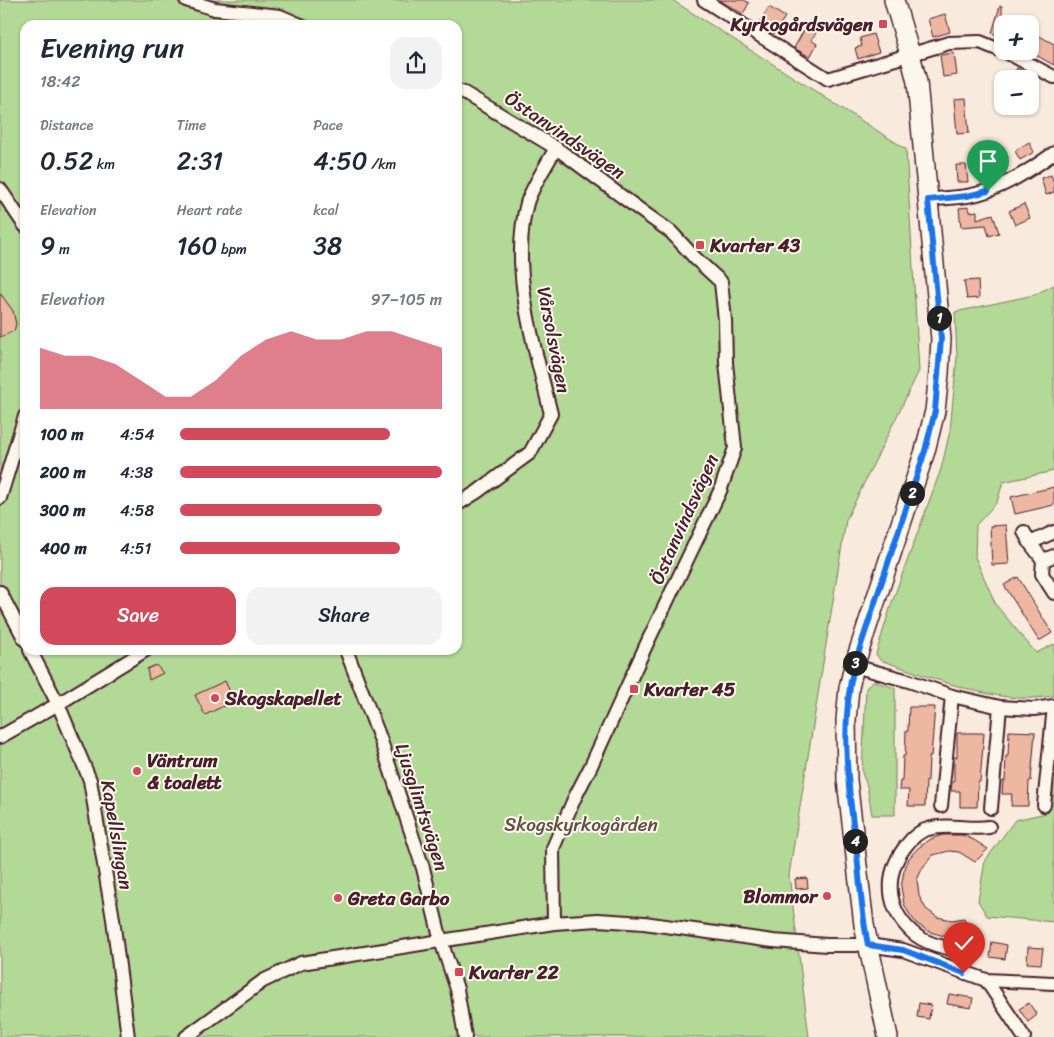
<!DOCTYPE html>
<meta charset="utf-8">
<style>
body{margin:0;font-family:Sriracha,sans-serif;background:#f2f2f3;color:#1f2937;height:100vh;display:flex;flex-direction:column;font-size:19px;white-space:nowrap}
*{box-sizing:border-box;margin:0}
p{font-size:16px;color:#747a83}
.icon{flex:none;width:28px;height:28px;fill:none;stroke:currentColor;stroke-width:2;stroke-linecap:round;stroke-linejoin:round}
.map{position:relative;flex:1;overflow:hidden}
.details{position:absolute;left:20px;top:20px;width:442px;height:635px;display:flex;flex-direction:column;background:#fff;border-radius:15px;box-shadow:0 1px 4px #0004}
.details>*{flex:none}
.fabs{position:absolute;left:994px;top:15px;display:grid;gap:10px}
.fabs a{display:grid;place-items:center;width:45px;height:45px;border-radius:10px;background:#fff;box-shadow:0 1px 4px #0004;font-size:25px}
.pin{position:absolute;display:grid;place-items:center;width:42px;height:42px;color:#fff;margin:-51px -21px;border-radius:50% 50% 50% 0;rotate:-45deg;box-shadow:0 0 5px #0007}
.pin .icon{rotate:45deg}
.km{position:absolute;width:25px;height:25px;margin:-12px;border-radius:50%;background:#222;color:#fff;font-size:14px;line-height:25px;text-align:center}
.round{display:grid;place-items:center;flex:none;width:52px;height:52px;border-radius:15px;background:#f2f2f3}
.summary{display:flex;align-items:center;justify-content:space-between;height:85px;padding:0 20px}
h1{font-size:28px;font-weight:600;line-height:38px}
.stats{display:grid;grid-template-columns:repeat(3,1fr);gap:8px;height:85px;padding:5px 20px}
.stats div{display:grid;align-content:center}
.stats b{font-size:25px;font-weight:600}
.stats small{font-size:14px;font-weight:400}
.stats p{font-size:14px}
.chart{height:140px;padding:10px 20px}
.chart p{display:flex;justify-content:space-between}
.chart svg{width:100%;height:90px;margin-top:5px;fill:#d1495b;opacity:.7}
.action{display:flex;gap:10px;margin-top:auto;padding:10px 20px}
.action a{flex:1;height:58px;border-radius:15px;background:#d1495b;color:#fff;font-size:20px;font-weight:600;line-height:58px;text-align:center}
.action a+a{background:#f2f2f3;color:#1f2937}
ul{padding:0 20px;list-style:none;font-size:16px}
li{display:grid;grid-template-columns:80px 60px 1fr;align-items:center;height:38px}
li i{height:12px;border-radius:6px;background:#d1495b}
.map>svg:first-child{display:block}
</style>
<div class="map">
<svg width="1054" height="1037" viewBox="0 0 1054 1037">
<rect width="100%" height="100%" fill="#f8eadd"/>
<filter id="ink" filterUnits="userSpaceOnUse"><feTurbulence type="fractalNoise" baseFrequency=".02" numOctaves="2"/><feDisplacementMap in="SourceGraphic" scale="10" xChannelSelector="R" yChannelSelector="G"/><feConvolveMatrix kernelMatrix="1 2 1 2 8 2 1 2 1" color-interpolation-filters="sRGB"/></filter>
<g filter="url(#ink)">
<g fill="#b2d996" stroke="#7e7c60" fill-rule="evenodd">
<path d="M0,0H672L906,149L919,371L846,520L789,875L809,1037H0ZM25,25H458V650H25Z"/>
<path d="M1054,285V471L1003,482L997,502L976,525L975,557L996,605L1036,653L1054,644V696C1043,697 1030,699 1019,698C973,695 924,675 880,660L876,654L891,605L941,469L950,431L957,357L955,312L1034,295Z"/>
<path d="M873,681L895,688V815H872L867,786L862,773L866,688Z"/>
<path d="M1054,754V922L987,916L978,901L985,861L1015,820L1046,813Z"/>
</g>
<g fill="#edb7a2" stroke="#4a1f2b">
<path d="M719,0H744L749,3L743,14Z"/>
<path d="M1000,6H1002V37L992,33Z"/>
<path d="M769,7L785,17L774,34L758,24Z"/>
<path d="M945,14L950,32L933,37L928,19Z"/>
<path d="M808,23L818,30L811,40L817,44L810,57L794,48Z"/>
<path d="M1030,31L1054,44V65L1030,52Z"/>
<path d="M873,34L879,52L858,59L855,48L862,46L860,38Z"/>
<path d="M954,53L957,75L943,77L940,55Z"/>
<path d="M1017,68L1037,79H1011Z"/>
<path d="M966,98L969,133L957,134L954,99Z"/>
<path d="M1029,142L1034,152L1020,160L1015,151Z"/>
<path d="M956,165H966L968,182H957Z"/>
<path d="M1051,175L1054,183V192L1046,195L1041,178Z"/>
<path d="M1024,204L1030,218L1015,225L1009,211Z"/>
<path d="M969,207L970,212L977,211V219L993,214L999,233L989,236L986,225L961,227L959,208Z"/>
<path d="M978,280L979,298L967,299L964,281Z"/>
<path d="M0,293L13,311L16,324L14,331L0,337Z"/>
<path d="M1054,487V505L1015,514L1011,497Z"/>
<path d="M1006,525L1009,564L992,565L990,526Z"/>
<path d="M1018,577L1052,633L1039,641L1004,585Z"/>
<path d="M156,665L163,673L149,680L147,669Z"/>
<path d="M225,681L234,701L205,715L195,695Z"/>
<path d="M909,707H935L931,757H929L928,781H926L925,806H908L909,790H899L900,781H902L903,756H905L906,731H908Z"/>
<path d="M1009,731L1035,732L1031,781H1029L1028,806H1011L1012,794H1002L1003,781H1005L1006,756H1008Z"/>
<path d="M957,733H984L980,782H978L977,807H960V791H951L952,782H954V757H957Z"/>
<path d="M942,835H962L974,840L988,849L975,862L959,852L949,851L933,855L923,867L917,880L919,896L926,909L937,917L952,920L964,918L971,935L955,939L930,932L917,924L910,915L904,904L901,887L904,871L909,858L918,848L931,839Z"/>
<path d="M807,878L808,888L796,889L795,879Z"/>
<path d="M992,942L1007,945L1005,959L990,957Z"/>
<path d="M1028,947L1043,948L1041,964L1027,963Z"/>
<path d="M949,994L973,998L971,1008L947,1004Z"/>
<path d="M919,1003L931,1005L929,1019L917,1017Z"/>
<path d="M1029,1003L1037,1015L1028,1022L1019,1009Z"/>
</g>
<g fill="none" stroke-linecap="round" stroke-linejoin="round">
<defs>
<g id="street">
<path d="M186,0L215,9L280,16L301,25"/>
<path d="M704,0L828,79L949,43L980,42L1002,51"/>
<path d="M1004,51L1054,77"/>
<path d="M458,91L464,93L556,148L647,215L671,232L695,258L721,282L725,320L726,363L735,448L720,491L648,641L590,768L575,797L553,848L554,923"/>
<path d="M0,189L25,226"/>
<path d="M928,200C941,198 954,198 967,196C999,191 1029,171 1054,153"/>
<path d="M0,498L25,416"/>
<path d="M458,504L477,492L530,453L551,414C535,348 509,270 527,203C531,189 548,162 556,148"/>
<path d="M1024,532L1030,543"/>
<path d="M1054,556L1043,560L1042,574L1054,593"/>
<path d="M1043,560L1030,543L1054,532"/>
<path d="M0,592L25,640"/>
<path d="M30,650L58,704L90,780L113,919L128,1037"/>
<path d="M346,650L380,738L423,868L441,941L457,989L465,1037"/>
<path d="M854,666L909,681L952,696L1000,707L1034,709L1054,706"/>
<path d="M0,737L58,704L146,650"/>
<path d="M1044,805L1054,706"/>
<path d="M941,806L952,696"/>
<path d="M991,808L1000,707"/>
<path d="M868,945L903,950L986,980L1054,983"/>
<path d="M964,973L965,952C948,948 926,945 912,932C886,908 884,875 905,847C911,839 918,831 928,829C948,823 969,830 989,827"/>
<path d="M986,980L1024,1037"/>
<path d="M186,1037L263,981L301,963L554,923L598,920L644,923L773,941L827,945H857"/>
</g>
<path id="secondary" d="M888,1037L864,925L847,780L846,720L849,688L854,666L925,451L935,411L939,373L941,339L917,82L910,54L894,0"/>
</defs>
<use href="#street" stroke="#4a1f2b" stroke-width="16"/>
<use href="#secondary" stroke="#4a1f2b" stroke-width="22"/>
<use href="#street" stroke="#fbf7ec" stroke-width="12"/>
<use href="#secondary" stroke="#fbf7ec" stroke-width="19"/>
</g>
</g>
<g fill="none" stroke-linecap="round" stroke-linejoin="round" filter="url(#ink)">
<defs>
<path id="route" d="M964,973L903,950L868,945C862,915 860,885 857,855C849,791 839,729 854,666L925,451L935,411L941,339L928,200L967,196L988,191"/>
</defs>
<use href="#route" stroke="#fff" stroke-width="10"/>
<use href="#route" stroke="#1a73e8" stroke-width="6"/>
</g>
<g fill="#d1495b" stroke="#fbf7ec" stroke-width="2">
<rect x="878" y="19" width="10" height="10" rx="2.5"/>
<rect x="695" y="240" width="10" height="10" rx="2.5"/>
<rect x="629" y="684" width="10" height="10" rx="2.5"/>
<circle cx="215" cy="698" r="5"/>
<circle cx="137" cy="771" r="5"/>
<circle cx="827" cy="896" r="5"/>
<circle cx="338" cy="898" r="5"/>
<rect x="454" y="967" width="10" height="10" rx="2.5"/>
</g>
<g text-anchor="middle" dominant-baseline="central" stroke-width="4" stroke-linejoin="round" paint-order="stroke">
<g font-size="19" font-weight="bold" fill="#4a1f2b" stroke="#fbf7ec" text-anchor="start">
<text x="873" y="24" text-anchor="end">Kyrkogårdsvägen</text>
<text x="710" y="245">Kvarter 43</text>
<text x="644" y="689">Kvarter 45</text>
<text x="225" y="698">Skogskapellet</text>
<text x="147" y="760">Väntrum<tspan x="147" dy="22">&amp; toalett</tspan></text>
<text x="817" y="896" text-anchor="end">Blommor</text>
<text x="348" y="898">Greta Garbo</text>
<text x="469" y="972">Kvarter 22</text>
</g>
<g font-size="19" fill="#4a1f2b" stroke="#fbf7ec">
<text transform="translate(565 135) rotate(34)">Östanvindsvägen</text>
<text transform="translate(554 340) rotate(79)">Vårsolsvägen</text>
<text transform="translate(684 519) rotate(-66)">Östanvindsvägen</text>
<text transform="translate(422 807) rotate(72)">Ljusglimtsvägen</text>
<text transform="translate(117 835) rotate(80)">Kapellslingan</text>
</g>
<g font-size="19" fill="#644e46" stroke="#fbf7ec">
<text x="581" y="824">Skogskyrkogården</text>
</g>
</g>
</svg>
<div class="fabs">
<a>+</a>
<a>−</a>
</div>
<div class="pin" style="left:988px;top:191px;background:#1e9e55"><svg class="icon" aria-label="arrive" viewBox="0 0 24 24"><path d="M6 21V4h12l-3 4 3 4H6"/></svg></div>
<div class="pin" style="left:964px;top:973px;background:#d93025"><svg class="icon" aria-label="check" viewBox="0 0 24 24"><path d="M5 12l5 5 9-10"/></svg></div>
<b class="km" style="left:939px;top:318px">1</b>
<b class="km" style="left:912px;top:493px">2</b>
<b class="km" style="left:855px;top:663px">3</b>
<b class="km" style="left:855px;top:841px">4</b>
<section class="details">
<div class="summary"><div><h1>Evening run</h1><p>18:42</p></div><a class="round"><svg class="icon" aria-label="share" viewBox="0 0 24 24"><path d="M12 15V3M7 8l5-5 5 5M5 13v7h14v-7"/></svg></a></div>
<div class="stats">
<div><p>Distance</p><b>0.52<small> km</small></b></div>
<div><p>Time</p><b>2:31</b></div>
<div><p>Pace</p><b>4:50<small> /km</small></b></div>
</div>
<div class="stats">
<div><p>Elevation</p><b>9<small> m</small></b></div>
<div><p>Heart rate</p><b>160<small> bpm</small></b></div>
<div><p>kcal</p><b>38</b></div>
</div>
<div class="chart"><p><span>Elevation</span>97–105 m</p>
<svg viewBox="0 0 160 44" preserveAspectRatio="none"><path d="M0 44V14L10 18L20 18L30 22L40 30L50 38L60 38L70 30L80 18L90 10L100 6L110 10L120 10L130 6L140 6L150 10L160 14V44z"/></svg>
</div>
<ul>
<li><b>100 m</b>4:54<i style="width:80%"></i></li>
<li><b>200 m</b>4:38<i style="width:100%"></i></li>
<li><b>300 m</b>4:58<i style="width:77%"></i></li>
<li><b>400 m</b>4:51<i style="width:84%"></i></li>
</ul>
<div class="action"><a>Save</a><a>Share</a></div>
</section>
</div>
